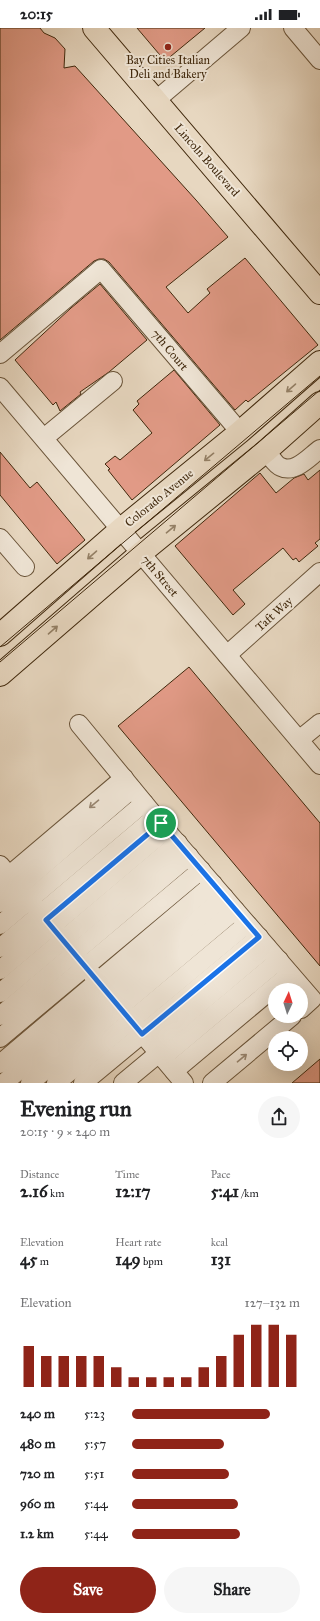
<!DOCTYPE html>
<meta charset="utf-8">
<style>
body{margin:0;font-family:"IM FELL Great Primer",serif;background:#f6f6f6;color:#202124;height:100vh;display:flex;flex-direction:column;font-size:15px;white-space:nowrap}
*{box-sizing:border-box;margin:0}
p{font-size:13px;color:#757577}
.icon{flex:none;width:22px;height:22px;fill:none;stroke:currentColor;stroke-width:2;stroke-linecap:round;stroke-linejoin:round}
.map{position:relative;height:1055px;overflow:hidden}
.panel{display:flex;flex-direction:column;background:#fff;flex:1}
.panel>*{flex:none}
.needle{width:26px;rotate:4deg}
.controls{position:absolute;left:268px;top:955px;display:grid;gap:8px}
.controls a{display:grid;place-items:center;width:40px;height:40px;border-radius:50%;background:#fff;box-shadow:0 4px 16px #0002;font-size:20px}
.pin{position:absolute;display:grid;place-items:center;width:34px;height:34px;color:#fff;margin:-17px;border:2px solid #fff;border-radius:50%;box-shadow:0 1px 4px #0007}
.round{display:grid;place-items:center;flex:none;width:42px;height:42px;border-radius:21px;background:#f6f6f6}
.summary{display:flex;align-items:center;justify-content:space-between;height:68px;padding:0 20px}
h1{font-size:22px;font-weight:700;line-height:30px}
.figures{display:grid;grid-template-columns:repeat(3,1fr);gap:6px;height:68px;padding:4px 20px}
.figures div{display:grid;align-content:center}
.figures b{font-size:17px;font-weight:700}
.figures small{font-size:11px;font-weight:400}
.figures p{font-size:11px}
.chart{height:112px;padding:8px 20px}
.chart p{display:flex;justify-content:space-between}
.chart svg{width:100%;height:72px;margin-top:4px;stroke:#8f2418;stroke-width:6}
.action{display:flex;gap:8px;margin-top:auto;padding:8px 20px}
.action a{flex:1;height:46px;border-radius:24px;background:#8f2418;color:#fff;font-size:16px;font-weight:700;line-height:46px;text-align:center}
.action a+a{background:#f6f6f6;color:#202124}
ul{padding:0 20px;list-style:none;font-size:13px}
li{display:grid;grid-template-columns:64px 48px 1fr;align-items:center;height:30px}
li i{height:10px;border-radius:5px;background:#8f2418}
.status{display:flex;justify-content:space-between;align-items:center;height:28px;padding:0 20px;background:#fff;direction:ltr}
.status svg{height:11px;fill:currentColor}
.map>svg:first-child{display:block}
</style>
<div class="status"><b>20:15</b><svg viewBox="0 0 49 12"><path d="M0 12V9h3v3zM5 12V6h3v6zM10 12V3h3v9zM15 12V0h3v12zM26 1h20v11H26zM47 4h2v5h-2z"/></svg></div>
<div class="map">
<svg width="320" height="1055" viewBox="0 0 320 1055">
<rect width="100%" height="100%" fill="#e7d7c0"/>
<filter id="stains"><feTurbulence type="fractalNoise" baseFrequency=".005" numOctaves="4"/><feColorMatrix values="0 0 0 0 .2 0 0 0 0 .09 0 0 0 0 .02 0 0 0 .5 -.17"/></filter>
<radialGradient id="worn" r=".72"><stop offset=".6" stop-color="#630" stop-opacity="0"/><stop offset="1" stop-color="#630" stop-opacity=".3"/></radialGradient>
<g fill="#e19a86" stroke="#40280c">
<path d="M0,0H40L44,5L55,10L65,21L64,40L75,38L196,172L228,209L166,259L188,285L210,265L207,261L245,230L318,317L248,374L246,372L235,382L109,234L104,231H99L94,233L0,312Z"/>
<path d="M137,0H205L165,33Z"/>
<path d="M100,256L147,312L109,344L80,364L81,366L60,383L56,374L53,377L15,332L71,280Z"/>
<path d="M174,342L220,397L132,472L108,442L110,441L105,436L115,428L120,432L152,405L133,382L139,376L137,373Z"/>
<path d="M0,424L30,460L37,454L85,512L57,536L0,467Z"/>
<path d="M320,442V511L315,515L318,518L299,534L296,530L293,532L283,520L233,562L245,576L233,587L175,518L260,445L276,465L294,450L304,446L308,452Z"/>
<path d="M189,639L320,795V938L118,698Z"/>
<path d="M320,1031V1055H292Z"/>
</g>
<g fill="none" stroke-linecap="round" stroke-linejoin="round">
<defs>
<g id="minor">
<path d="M293,0L320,32"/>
<path d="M155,73L241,0"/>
<path d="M0,326L101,241L240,404"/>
<path d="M0,359L320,737"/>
<path d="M44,410L113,353"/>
<path d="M266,423C270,427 275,437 281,439C295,446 310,428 320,421"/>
<path d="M0,510L25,539"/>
<path d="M227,627L320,544"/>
<path d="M79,696L172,809L312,971L301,981"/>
<path d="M299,712L320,695"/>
<path d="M0,837L184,1055"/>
<path d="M0,855L124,750"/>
<path d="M0,875L132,761"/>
<path d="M0,897L144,775"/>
<path d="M0,920L155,789"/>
<path d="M0,942L166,802"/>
<path d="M0,965L178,815"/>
<path d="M0,988L189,828"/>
<path d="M0,1010L201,842"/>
<path d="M152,1016L267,919"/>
<path d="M162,1030L279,932"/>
<path d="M0,1036L213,856"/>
<path d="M174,1043L290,946"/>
<path d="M4,1055L224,869"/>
<path d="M30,1055L235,882"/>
<path d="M56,1055L247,896"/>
<path d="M83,1055L259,909"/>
<path d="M123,1055L159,1025"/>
<path d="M212,1055L292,988"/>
</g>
<g id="major">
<path d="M94,0L320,265"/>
<path d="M0,607L121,501L240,404L320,334"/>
<path d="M0,647L141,525L266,423L320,375"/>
</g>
</defs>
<use href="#minor" stroke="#6a5439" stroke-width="20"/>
<use href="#major" stroke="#40280c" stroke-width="24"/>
<use href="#minor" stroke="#efe5d6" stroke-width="18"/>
<use href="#major" stroke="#e7d7c0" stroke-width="22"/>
<g stroke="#40280c" stroke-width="1">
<path d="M0,619L320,348"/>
<path d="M0,634L320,362"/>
</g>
</g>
<defs><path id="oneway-shaft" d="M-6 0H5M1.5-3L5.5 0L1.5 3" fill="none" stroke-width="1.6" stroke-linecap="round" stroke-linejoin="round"/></defs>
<g stroke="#948066">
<use href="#oneway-shaft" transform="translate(291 360) rotate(139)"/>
<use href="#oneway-shaft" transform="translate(209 429) rotate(141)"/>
<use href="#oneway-shaft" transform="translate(171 501) rotate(-40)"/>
<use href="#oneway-shaft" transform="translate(92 527) rotate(139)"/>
<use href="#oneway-shaft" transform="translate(53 602) rotate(-41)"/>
</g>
<g stroke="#988671">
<use href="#oneway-shaft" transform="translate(94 776) rotate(140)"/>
<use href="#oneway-shaft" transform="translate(242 1030) rotate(-40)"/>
</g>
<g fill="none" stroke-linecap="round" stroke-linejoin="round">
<defs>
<path id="route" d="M161,795L259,909L142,1006L46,892Z"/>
</defs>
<use href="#route" stroke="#fff" stroke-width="8"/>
<use href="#route" stroke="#1a73e8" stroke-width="5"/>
</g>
<circle fill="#8f2418" stroke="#efe5d6" stroke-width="1.5" cx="168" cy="19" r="4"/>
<g text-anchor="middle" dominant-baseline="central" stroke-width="4" stroke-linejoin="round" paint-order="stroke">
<g font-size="12" fill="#40280c" stroke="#efe5d6">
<text x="168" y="32">Bay Cities Italian<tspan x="168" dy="14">Deli and Bakery</tspan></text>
</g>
<g font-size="12" fill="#40280c" stroke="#efe5d6">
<text transform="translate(207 132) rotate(49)">Lincoln Boulevard</text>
<text transform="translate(170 322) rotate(50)">7th Court</text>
<text transform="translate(159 470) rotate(-39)">Colorado Avenue</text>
<text transform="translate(160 548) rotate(50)">7th Street</text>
<text transform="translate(274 586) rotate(-42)">Taft Way</text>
</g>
</g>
<rect width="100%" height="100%" filter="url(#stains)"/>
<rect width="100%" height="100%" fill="url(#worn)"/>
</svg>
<div class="controls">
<a><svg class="needle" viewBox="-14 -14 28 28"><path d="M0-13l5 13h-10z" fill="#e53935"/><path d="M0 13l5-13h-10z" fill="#757577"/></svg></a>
<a><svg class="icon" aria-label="locate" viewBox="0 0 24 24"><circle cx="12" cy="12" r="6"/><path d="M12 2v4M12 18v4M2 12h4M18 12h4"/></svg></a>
</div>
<div class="pin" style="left:161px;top:795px;background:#1e9e55"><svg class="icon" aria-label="arrive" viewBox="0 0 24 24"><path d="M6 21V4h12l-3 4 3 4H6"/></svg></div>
</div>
<section class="panel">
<div class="summary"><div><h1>Evening run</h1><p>20:15 · 9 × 240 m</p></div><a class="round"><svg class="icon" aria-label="share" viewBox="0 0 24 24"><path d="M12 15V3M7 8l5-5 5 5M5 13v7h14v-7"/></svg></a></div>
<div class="figures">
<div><p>Distance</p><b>2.16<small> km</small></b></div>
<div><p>Time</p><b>12:17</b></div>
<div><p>Pace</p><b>5:41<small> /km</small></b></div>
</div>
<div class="figures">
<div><p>Elevation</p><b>45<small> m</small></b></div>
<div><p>Heart rate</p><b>149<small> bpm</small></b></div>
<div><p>kcal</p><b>131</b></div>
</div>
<div class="chart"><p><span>Elevation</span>127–132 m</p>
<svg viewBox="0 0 160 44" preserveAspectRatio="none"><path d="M5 44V19M15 44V25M25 44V25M35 44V25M45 44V25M55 44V32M65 44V38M75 44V38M85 44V38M95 44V38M105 44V32M115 44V25M125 44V12M135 44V6M145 44V6M155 44V12"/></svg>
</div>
<ul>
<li><b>240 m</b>5:23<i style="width:82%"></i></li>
<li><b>480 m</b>5:57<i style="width:55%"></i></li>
<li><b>720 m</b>5:51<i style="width:58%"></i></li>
<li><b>960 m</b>5:44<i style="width:63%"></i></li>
<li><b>1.2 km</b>5:44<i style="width:64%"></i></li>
</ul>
<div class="action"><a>Save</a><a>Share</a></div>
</section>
